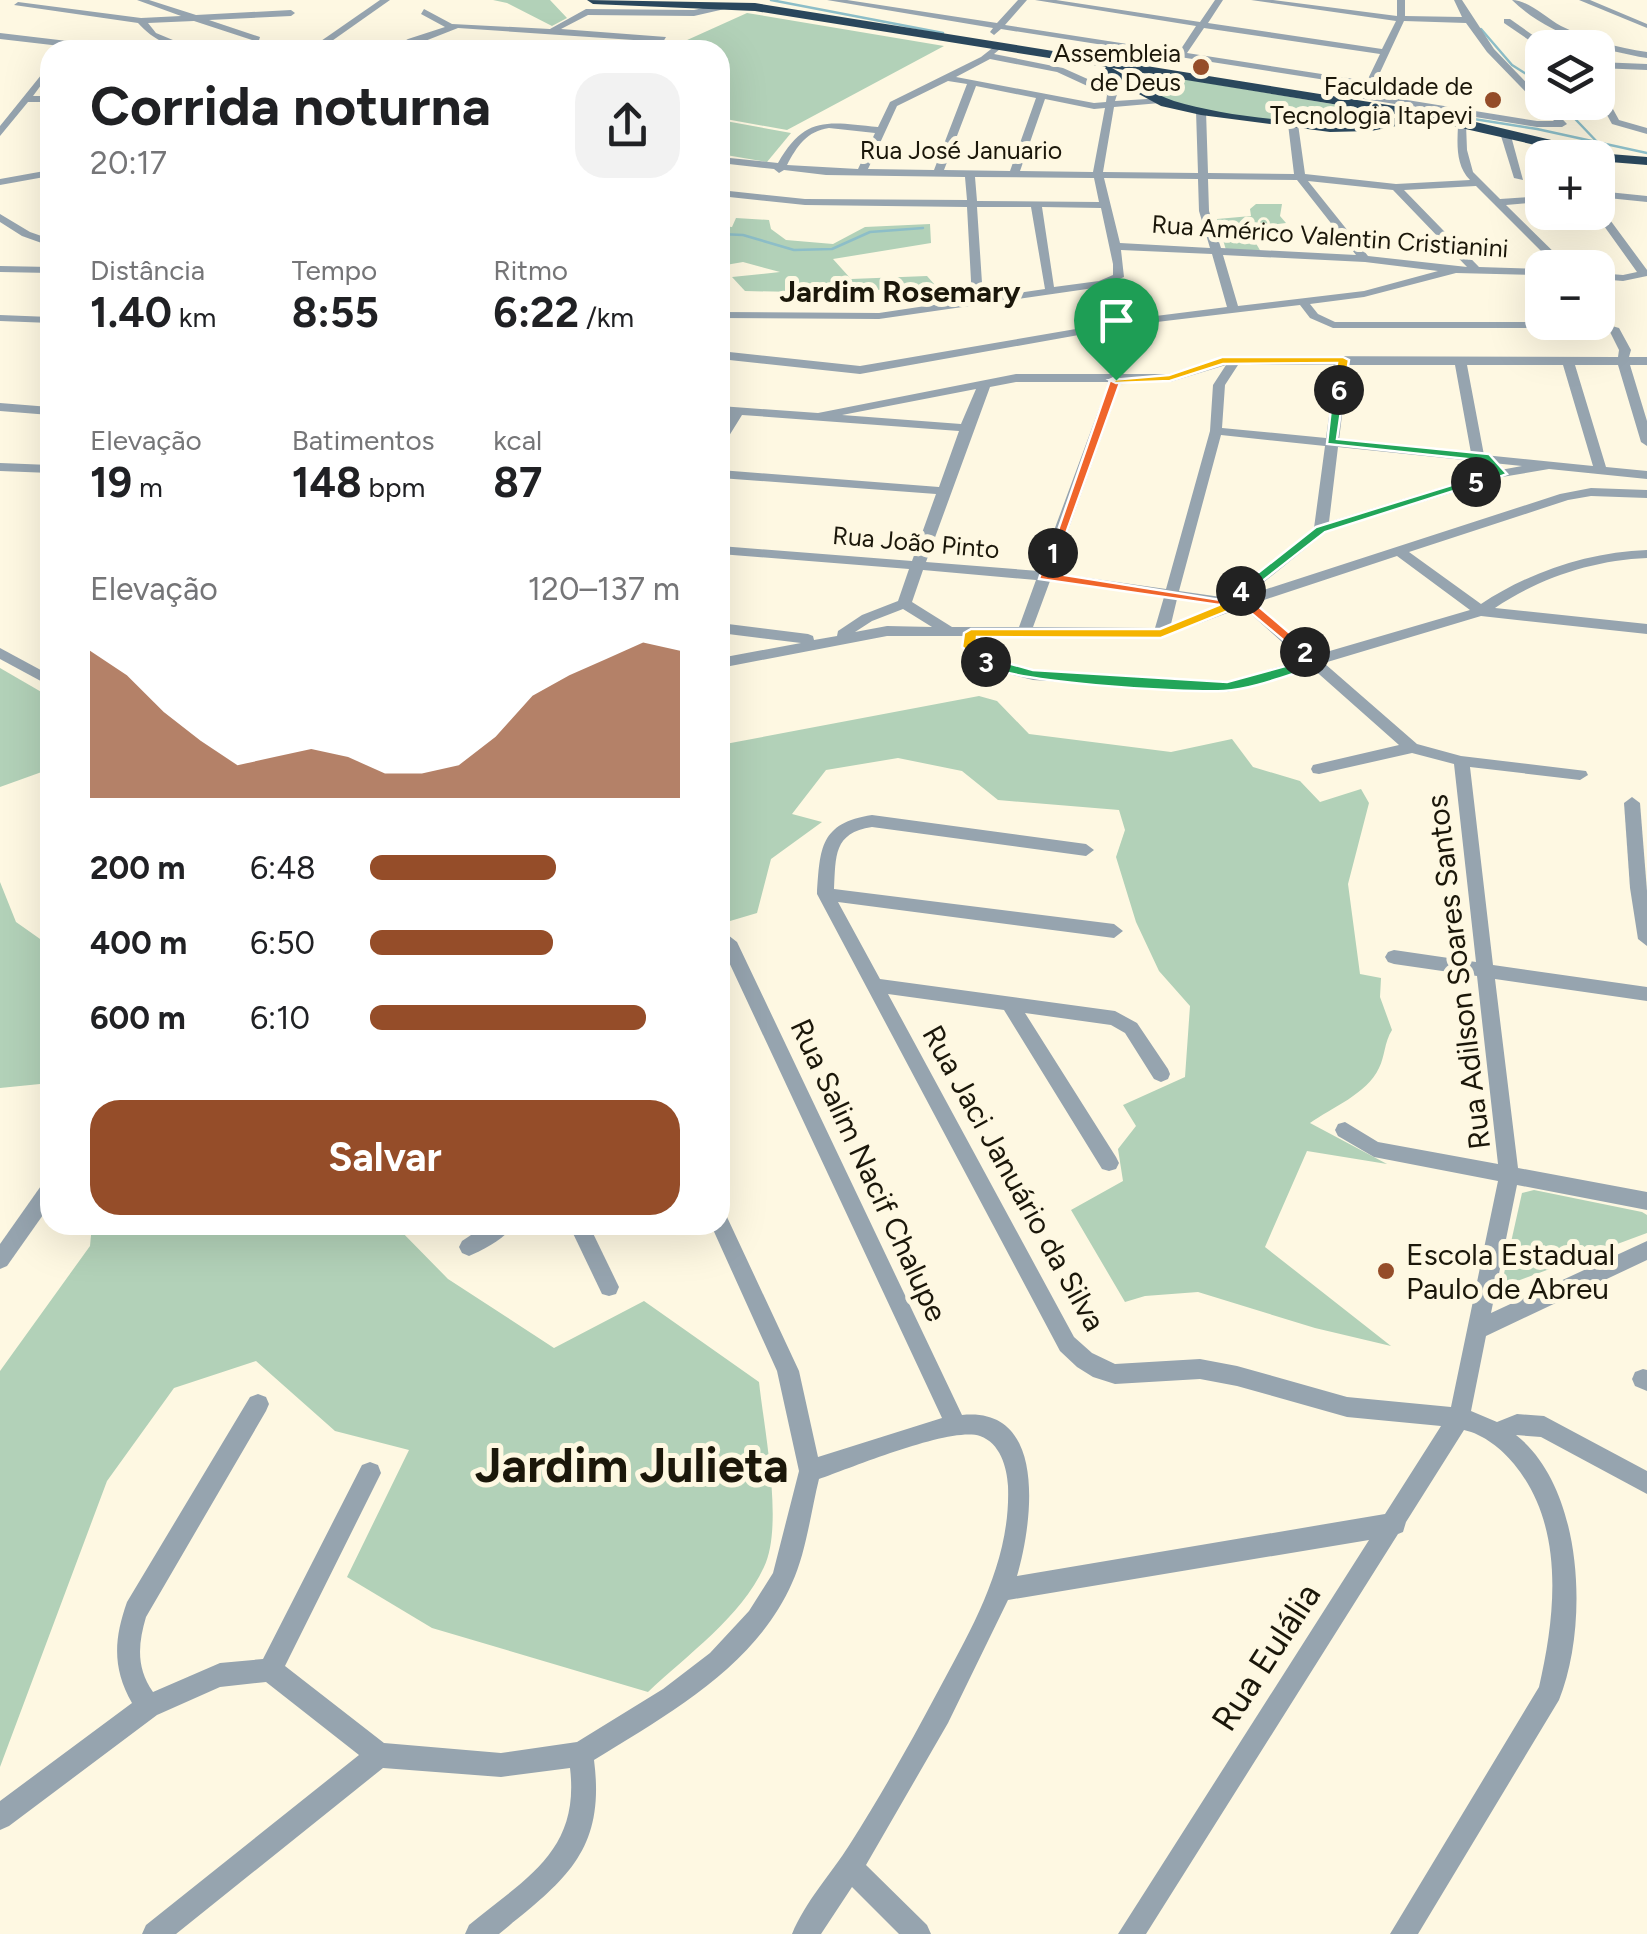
<!DOCTYPE html>
<html lang="pt">
<meta charset="utf-8">
<style>
body{margin:0;font-family:Figtree,sans-serif;background:#f2f2f2;color:#202124;height:100vh;display:flex;flex-direction:column;font-size:38px;white-space:nowrap}
*{box-sizing:border-box;margin:0}
p{font-size:32px;color:#757577}
.icon{flex:none;width:55px;height:55px;fill:none;stroke:currentColor;stroke-width:2;stroke-linecap:round;stroke-linejoin:round}
.map{position:relative;flex:1;overflow:hidden}
.sheet{position:absolute;left:40px;top:40px;width:690px;height:1195px;display:flex;flex-direction:column;background:#fff;border-radius:30px;box-shadow:0 10px 40px #0002}
.sheet>*{flex:none}
.fabs{position:absolute;left:1525px;top:30px;display:grid;gap:20px}
.fabs a{display:grid;place-items:center;width:90px;height:90px;border-radius:20px;background:#fff;box-shadow:0 10px 40px #0002;font-size:50px}
.pin{position:absolute;display:grid;place-items:center;width:85px;height:85px;color:#fff;margin:-102px -42px;border-radius:50% 50% 50% 0;rotate:-45deg;box-shadow:0 0 10px #0007}
.pin .icon{rotate:45deg}
.km{position:absolute;width:50px;height:50px;margin:-25px;border-radius:50%;background:#222;color:#fff;font-size:28px;line-height:50px;text-align:center}
.round{display:grid;place-items:center;flex:none;width:105px;height:105px;border-radius:30px;background:#f2f2f2}
.overview{display:flex;align-items:center;justify-content:space-between;height:170px;padding:0 50px}
h1{font-size:55px;font-weight:700;line-height:75px}
.stats{display:grid;grid-template-columns:repeat(3,1fr);gap:15px;height:170px;padding:10px 50px}
.stats div{display:grid;align-content:center}
.stats b{font-size:42px;font-weight:700}
.stats small{font-size:28px;font-weight:400}
.stats p{font-size:28px}
.chart{height:280px;padding:20px 50px}
.chart p{display:flex;justify-content:space-between}
.chart svg{width:100%;height:180px;margin-top:10px;fill:#954d29;opacity:.7}
.primary-button{display:flex;gap:20px;margin-top:auto;padding:20px 50px}
.primary-button a{flex:1;height:115px;border-radius:30px;background:#954d29;color:#fff;font-size:40px;font-weight:700;line-height:115px;text-align:center}
ul{padding:0 50px;list-style:none;font-size:32px}
li{display:grid;grid-template-columns:160px 120px 1fr;align-items:center;height:75px}
li i{height:25px;border-radius:12px;background:#954d29}
.map>svg:first-child{display:block}
</style>
<div class="map">
<svg width="1647" height="1934" viewBox="0 0 1647 1934">
<rect width="100%" height="100%" fill="#fef8e2"/>
<g fill="#b2d1b8">
<path d="M493,0H550L567,18L552,26L507,3Z"/>
<path d="M747,13L944,46L787,130L720,118V50H665Z"/>
<path d="M1154,74L1350,107L1351,114L1362,121L1355,114V108L1384,113L1389,118C1334,131 1233,121 1178,104C1164,100 1149,90 1136,83Z"/>
<path d="M720,120L791,133L767,162L720,154Z"/>
<path d="M1256,204H1282L1280,216L1286,223L1247,228L1261,252L1226,250L1217,219L1251,216L1250,209Z"/>
<path d="M736,218L769,220L771,229L786,240L833,244L865,227L930,224L931,243L833,259L851,279L927,276L935,285L842,293L745,291L732,277L780,272L743,262L720,266V226L732,227Z"/>
<path d="M0,668L50,697V769L0,787Z"/>
<path d="M979,696L997,701L1029,734L1171,752L1232,739L1253,767L1300,781L1320,802L1361,789L1369,803L1348,884L1360,974L1381,978L1380,997L1392,1030C1384,1043 1385,1056 1379,1068C1367,1094 1331,1108 1310,1123L1387,1164L1307,1151L1265,1247L1391,1346L1315,1328L1198,1292L1145,1296L1125,1302L1071,1210L1123,1181L1118,1149L1136,1126L1123,1105L1185,1077L1190,1006L1159,971L1136,922L1116,857L1125,830L1119,810L998,800L962,771L898,758L826,770L792,814L822,822L771,859L757,913L720,924V745Z"/>
<path d="M0,882L16,922L50,946V1083L0,1088Z"/>
<path d="M1534,1190L1642,1212L1647,1215V1233L1501,1287L1522,1193Z"/>
<path d="M92,1225H395L448,1279L554,1348L644,1301L759,1382C764,1429 784,1526 764,1567C741,1617 687,1655 648,1692L432,1628L347,1577L409,1450L335,1431L256,1361L174,1388L107,1481L0,1767V1371L90,1246Z"/>
</g>
<g fill="none" stroke-linecap="round" stroke-linejoin="round">
<g stroke="#8dbec8" stroke-width="2.5">
<path d="M771,0L943,33"/>
<path d="M1481,29L1512,65L1542,84"/>
<path d="M1559,102L1600,145"/>
<path d="M1436,113L1537,129L1647,153"/>
<path d="M720,234L743,235L794,250L832,249L870,232L923,228"/>
</g>
<g fill="#96a4af" fill-rule="evenodd">
<path d="M137,0H149L196,15L291,10L295,13L291,16L209,20L260,37L257,47L228,50L252,40L194,21L148,23L156,33L197,50C174,50 153,40 138,23L14,5L18,2L141,18L181,16Z"/>
<path d="M380,0H390L319,50H308Z"/>
<path d="M827,0H847L997,23L1018,0H1027L1005,25L1179,52L1196,26L1035,0H1056L1200,22L1215,0H1223L1208,23L1382,49L1396,21L1251,0H1273L1397,16V0H1405V16L1462,17L1454,0H1462L1494,49L1542,99V102H1546L1567,124L1562,127H1537L1364,99L1359,96L1364,86L1001,29L994,35L990,32L993,28ZM1404,21L1466,23L1487,52L1554,121H1537L1370,94ZM1204,28L1380,54L1367,81L1187,53Z"/>
<path d="M1512,0C1528,0 1546,18 1561,26C1588,39 1617,48 1647,52V58C1600,50 1547,34 1512,0Z"/>
<path d="M1579,0H1590L1647,24V28Z"/>
<path d="M726,3L729,8L694,16L588,15L561,29L666,37L663,42L458,28L425,41L465,50L416,45L402,50H389L408,39L445,27L421,14L424,9L452,24L550,29L586,9L694,10Z"/>
<path d="M1504,19H1510L1551,48L1542,49L1504,23Z"/>
<path d="M0,33L118,47L123,50H95L0,39Z"/>
<path d="M995,46L1000,49L994,54L1063,68L1110,89L1117,75H1123L1115,101L1163,98L1165,100L1160,103L1114,107L1103,172L1198,173L1196,111L1201,108L1206,111L1208,173L1294,174L1288,124L1293,121L1298,124L1305,174L1396,184L1470,180C1456,166 1457,145 1458,126L1466,124L1467,150L1473,172L1500,199L1542,196V202L1506,205L1570,268H1558L1476,186L1404,190L1479,267L1542,269V275L1456,273L1364,297L1310,304L1318,314L1335,322H1598L1619,328L1631,350L1629,357H1647V365H1630L1647,421V446L1641,442L1618,365H1575L1606,467L1647,471V479L1549,469L1502,477L1326,532L1248,595L1560,494L1591,488L1647,490V498L1591,496L1568,500L1409,552L1481,604C1529,572 1589,552 1647,550V558C1594,560 1539,578 1495,608L1647,624V634L1481,616L1324,663L1417,744L1461,756L1586,771L1588,775L1580,780L1470,767L1493,965L1647,987V1001L1495,979L1518,1168L1647,1192V1210L1517,1185L1491,1313L1647,1241V1260L1486,1336L1471,1411L1497,1422L1517,1414L1544,1416L1647,1471V1494L1541,1437L1516,1435C1584,1488 1589,1626 1559,1700L1418,1934H1390L1539,1687C1556,1613 1565,1526 1514,1464C1502,1449 1483,1434 1464,1430L1406,1522L1403,1532L1398,1534L1146,1934H1118L1369,1540L1008,1600L948,1723L866,1865L927,1925L931,1934H899L852,1887L821,1934H792C805,1902 831,1874 850,1844C881,1795 910,1744 937,1693C972,1628 1011,1562 1008,1486C1007,1467 1000,1443 980,1436C951,1426 851,1468 819,1479C811,1511 806,1553 792,1583C755,1667 668,1714 594,1760C606,1852 564,1881 499,1934H465L469,1925C526,1878 580,1851 570,1768L501,1777L383,1768L176,1934H142L146,1925L359,1755L266,1682L220,1687L157,1715L9,1826L0,1830V1801L132,1703C112,1668 114,1639 127,1602L250,1397L258,1394L266,1397L269,1404L266,1411L146,1617C138,1644 136,1668 153,1692L220,1663L263,1659L362,1465L370,1462L378,1465L381,1473L285,1666L384,1743L501,1753L577,1742L663,1689L710,1653L749,1611L773,1573L799,1471L777,1371L711,1225H720V1214L727,1217L799,1371L818,1457L942,1418L720,943L722,937L728,935L737,942L962,1415C1049,1406 1032,1525 1017,1576L1385,1514L1441,1426L1347,1417L1237,1386L1200,1379L1115,1384L1093,1377L1077,1367L1060,1351L817,894C820,848 820,823 872,815L1086,844L1094,850L1086,856L872,827C833,833 836,856 834,889L1114,924L1123,931L1114,938L838,902L880,979L1115,1011L1137,1023L1168,1069L1170,1074L1168,1079L1161,1082L1154,1079L1125,1033L1111,1025L1025,1013L1116,1157L1119,1163L1116,1169L1109,1171L1102,1169L1004,1010L888,994L1074,1337L1092,1353L1115,1364L1200,1359L1237,1366L1347,1397L1451,1407L1498,1181L1374,1157L1338,1136L1335,1130L1338,1124L1345,1122L1378,1142L1498,1164L1477,976L1394,964L1388,962L1385,957L1388,952L1394,950L1476,962L1454,764L1412,753L1319,774L1313,773L1311,769L1313,765L1399,745L1311,667L1227,692L1033,680L985,668L964,650L963,636H887L720,668V658L801,643L720,633V623L808,634L813,636L814,640L837,636L838,631L862,615L898,601L909,569L720,554V546L912,561L936,494L720,478V470L939,487L959,431L742,415L724,444L720,445V431L730,414H720V406L818,413L1016,374H1169L1218,358L1235,356L1618,357L1619,350L1610,332L1597,328H1333L1310,318L1300,305L1140,324L860,374L720,359V351L860,366L1140,318L1227,307L1212,254L1121,250L1124,277L1101,287L879,319L720,318V312L879,313L972,299L967,207L805,205L720,196V190L805,199L967,200L965,177L826,175L784,170L779,173L774,169L720,163V157L778,163C805,115 828,122 878,127L890,102L981,57ZM990,59L1057,72L1107,95L1106,102L1094,103L956,77ZM948,81L967,84L934,170L868,169L897,106ZM976,86L1036,98L1010,171L944,170ZM1045,99L1094,109L1105,108L1093,172L1020,171ZM829,128L875,133L858,169L787,165C797,146 807,131 829,128ZM975,177L1094,178L1099,202L977,201ZM1104,178L1198,179L1199,211L1210,248L1120,243ZM1208,179L1297,180L1356,255L1221,248L1209,211ZM1308,181L1393,190L1467,267L1368,256ZM977,207H1031L1045,289L983,298ZM1042,207L1101,208L1113,264V275L1099,281L1054,287ZM1223,255L1365,262L1438,271L1364,291L1238,306ZM1226,365L1213,385L1210,431L1166,589L1053,573L1121,382H1170ZM1238,365H1336L1326,438L1222,428L1225,385ZM1348,365H1455L1471,453L1339,440ZM1467,365H1563L1593,466L1484,455ZM1016,382H1109L1039,571L926,562L990,387ZM976,389L961,424L842,415ZM1221,435L1325,446L1314,528L1228,598L1179,591ZM1338,447L1522,466L1495,471L1329,522ZM1397,556L1470,610L1316,655L1255,603ZM923,570L1036,580L1019,627H952L912,602ZM1050,581L1164,597L1155,628L1033,627ZM1177,599L1218,605L1171,624ZM1243,607L1302,660L1227,682L1033,670L995,661L976,646L978,636L1161,638ZM903,609L932,627L887,626L855,632L872,621Z"/>
<path d="M1598,62L1647,64V70L1598,68Z"/>
<path d="M50,64V73L33,96H50V102H28L0,136V126Z"/>
<path d="M1598,88L1603,91L1619,120L1647,128V134L1612,124L1598,99Z"/>
<path d="M1506,133L1511,136L1523,180L1514,178L1501,136Z"/>
<path d="M50,170V176L0,185V179Z"/>
<path d="M1598,191L1647,196V202L1598,197Z"/>
<path d="M1598,208L1602,209L1647,270V276L1623,281L1598,279V273L1623,275L1637,272L1594,212H1598Z"/>
<path d="M0,214L30,232L50,239V246L22,236L0,222Z"/>
<path d="M0,266L50,267V273L0,272Z"/>
<path d="M0,315L50,317V323L0,321Z"/>
<path d="M0,403L50,407V415L0,411Z"/>
<path d="M0,463L50,465V473L0,471Z"/>
<path d="M0,648L50,675V686L0,659Z"/>
<path d="M1632,797L1640,803L1647,891V946L1638,939L1630,888L1624,803Z"/>
<path d="M50,1181V1205L7,1266L0,1269V1244L43,1183Z"/>
<path d="M486,1225H513C506,1238 483,1250 469,1256L462,1253L459,1247L462,1241Z"/>
<path d="M569,1225H589L619,1287L616,1294L609,1296L602,1294Z"/>
<path d="M1643,1369L1647,1370V1391L1635,1386L1632,1379L1635,1372Z"/>
</g>
<path fill="#2a475c" fill-rule="evenodd" d="M587,0L755,3L1438,113L1610,154L1647,157V165L1610,162L1417,118L1416,122L1371,131L1330,132L1201,115L1161,106L1102,74L1106,67L755,11L593,4ZM1112,68L1406,116C1342,129 1237,120 1174,101C1153,94 1132,79 1112,68Z"/>
</g>
<path fill="#f0652b" stroke="#fff" stroke-width="2.5" d="M1116,377L1121,380L1059,553L1049,556L1110,380Z"/>
<path fill="#f0652b" stroke="#fff" stroke-width="2.5" d="M1053,549L1059,553L1052,573L1233,602L1251,600L1312,652L1301,655L1244,607L1224,612L1217,608L1219,605L1039,579L1047,553Z"/>
<path fill="#22a559" stroke="#fff" stroke-width="2.5" d="M1301,649H1310L1322,659V665C1292,673 1256,689 1224,691C1184,693 1004,683 979,662L986,657L1033,670L1227,682L1307,660L1299,652Z"/>
<path fill="#f5b400" stroke="#fff" stroke-width="2.5" d="M1241,587L1248,591L1228,611L1161,638L977,637L976,646L992,662L986,666L962,647L964,633L971,629H1160L1219,605Z"/>
<path fill="#22a559" stroke="#fff" stroke-width="2.5" d="M1471,479L1482,482L1325,532L1246,594L1235,591L1316,527Z"/>
<path fill="#22a559" stroke="#fff" stroke-width="2.5" d="M1339,386L1344,390L1337,439L1489,454L1507,474L1476,486L1471,479L1493,473L1485,461L1327,444L1333,390Z"/>
<path fill="#f5b400" stroke="#fff" stroke-width="2.5" d="M1343,357L1349,360L1344,390L1339,393L1333,390L1337,363L1223,364L1170,381L1116,383L1110,380L1169,375L1222,357Z"/>
<g fill="#954d29" stroke="#fef8e2" stroke-width="4">
<circle cx="1201" cy="67" r="10"/>
<circle cx="1493" cy="100" r="10"/>
<circle cx="1386" cy="1271" r="10"/>
</g>
<g text-anchor="middle" dominant-baseline="central" stroke-width="10" stroke-linejoin="round" paint-order="stroke">
<g font-size="25" fill="#1b170a" stroke="#fef8e2" text-anchor="end">
<text x="1181" y="53">Assembleia<tspan x="1181" dy="29">de Deus</tspan></text>
<text x="1473" y="86">Faculdade de<tspan x="1473" dy="29">Tecnologia Itapevi</tspan></text>
</g>
<g font-size="25" fill="#1b170a" stroke="#fef8e2">
<text x="961" y="150">Rua José Januario</text>
<text transform="translate(1330 236) rotate(4)">Rua Américo Valentin Cristianini</text>
<text transform="translate(916 542) rotate(5)">Rua João Pinto</text>
</g>
<g font-size="30" font-weight="bold" fill="#1b170a" stroke="#fef8e2">
<text x="900" y="291">Jardim Rosemary</text>
</g>
<g font-size="30" fill="#1b170a" stroke="#fef8e2">
<text transform="translate(1458 972) rotate(-97)">Rua Adilson Soares Santos</text>
<text transform="translate(869 1170) rotate(65)">Rua Salim Nacif Chalupe</text>
<text transform="translate(1014 1178) rotate(61)">Rua Jaci Januário da Silva</text>
</g>
<g font-size="30" fill="#1b170a" stroke="#fef8e2" text-anchor="start">
<text x="1406" y="1254">Escola Estadual<tspan x="1406" dy="34">Paulo de Abreu</tspan></text>
</g>
<g font-size="35" fill="#1b170a" stroke="#fef8e2">
<text transform="translate(1266 1657) rotate(-57)">Rua Eulália</text>
</g>
<g font-size="48" font-weight="bold" fill="#1b170a" stroke="#fef8e2">
<text x="632" y="1465">Jardim Julieta</text>
</g>
</g>
</svg>
<div class="fabs">
<a><svg class="icon" aria-label="layers" viewBox="0 0 24 24"><path d="M12 4l9 5-9 5-9-5zM3 14l9 5 9-5"/></svg></a>
<a>+</a>
<a>−</a>
</div>
<div class="pin" style="left:1116px;top:380px;background:#1e9e55"><svg class="icon" aria-label="arrive" viewBox="0 0 24 24"><path d="M6 21V4h12l-3 4 3 4H6"/></svg></div>
<b class="km" style="left:1053px;top:553px">1</b>
<b class="km" style="left:1305px;top:652px">2</b>
<b class="km" style="left:986px;top:662px">3</b>
<b class="km" style="left:1241px;top:591px">4</b>
<b class="km" style="left:1476px;top:482px">5</b>
<b class="km" style="left:1339px;top:390px">6</b>
<section class="sheet">
<div class="overview"><div><h1>Corrida noturna</h1><p>20:17</p></div><a class="round"><svg class="icon" aria-label="share" viewBox="0 0 24 24"><path d="M12 15V3M7 8l5-5 5 5M5 13v7h14v-7"/></svg></a></div>
<div class="stats">
<div><p>Distância</p><b>1.40<small> km</small></b></div>
<div><p>Tempo</p><b>8:55</b></div>
<div><p>Ritmo</p><b>6:22<small> /km</small></b></div>
</div>
<div class="stats">
<div><p>Elevação</p><b>19<small> m</small></b></div>
<div><p>Batimentos</p><b>148<small> bpm</small></b></div>
<div><p>kcal</p><b>87</b></div>
</div>
<div class="chart"><p><span>Elevação</span>120–137 m</p>
<svg viewBox="0 0 160 44" preserveAspectRatio="none"><path d="M0 44V8L10 14L20 23L30 30L40 36L50 34L60 32L70 34L80 38L90 38L100 36L110 29L120 19L130 14L140 10L150 6L160 8V44z"/></svg>
</div>
<ul>
<li><b>200 m</b>6:48<i style="width:60%"></i></li>
<li><b>400 m</b>6:50<i style="width:59%"></i></li>
<li><b>600 m</b>6:10<i style="width:89%"></i></li>
</ul>
<div class="primary-button"><a>Salvar</a></div>
</section>
</div>
